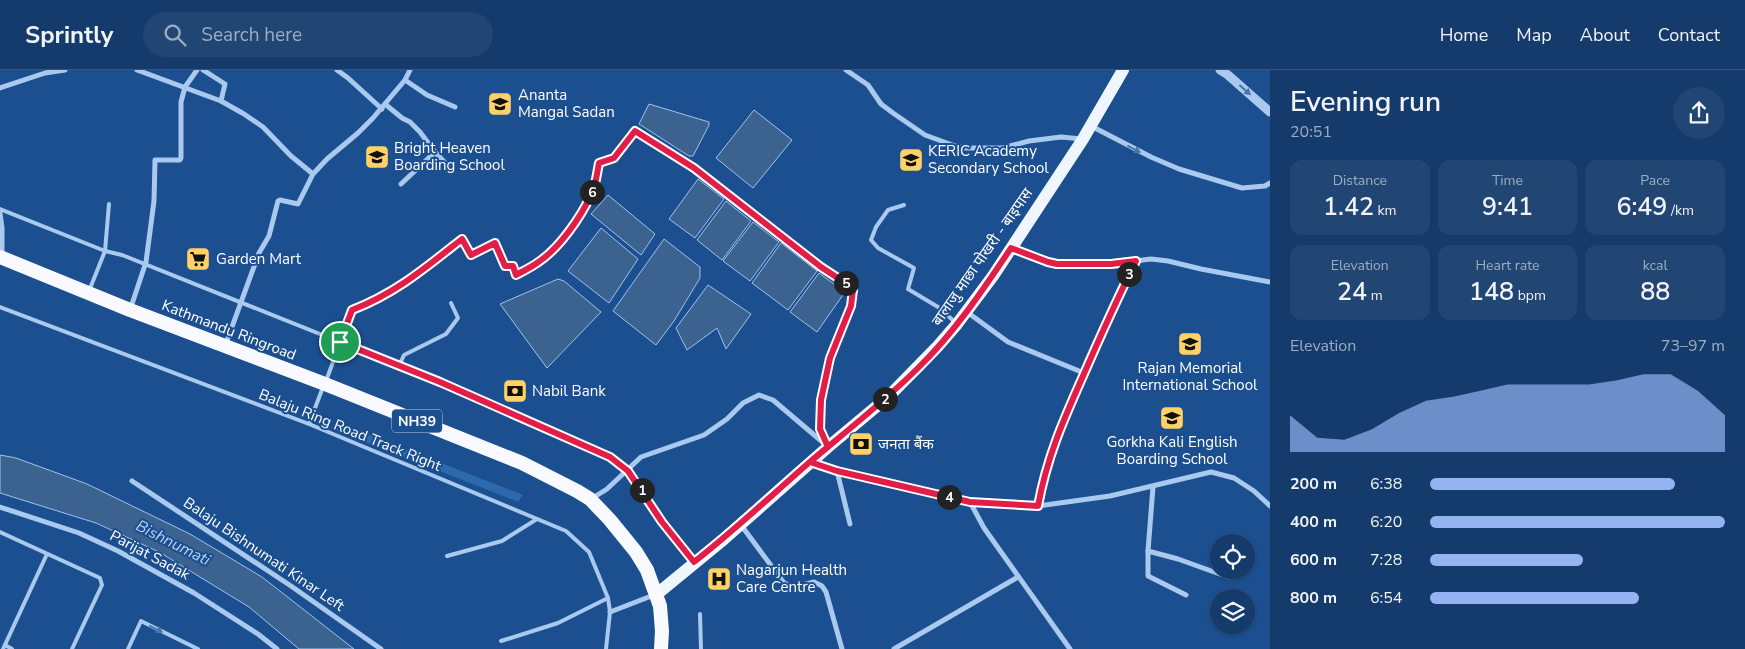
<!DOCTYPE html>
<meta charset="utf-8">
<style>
body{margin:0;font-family:"Nunito Sans","Noto Sans Devanagari",sans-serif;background:#214673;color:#f1f3f6;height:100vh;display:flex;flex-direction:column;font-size:19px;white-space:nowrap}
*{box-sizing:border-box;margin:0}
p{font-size:16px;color:#9dadc1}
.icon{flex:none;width:28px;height:28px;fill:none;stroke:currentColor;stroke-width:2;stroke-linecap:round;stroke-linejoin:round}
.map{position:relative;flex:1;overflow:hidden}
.panel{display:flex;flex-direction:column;background:#143b6b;width:475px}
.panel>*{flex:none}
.fabs{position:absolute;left:1210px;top:464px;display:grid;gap:10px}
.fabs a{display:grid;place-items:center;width:45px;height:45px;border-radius:50%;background:#143b6b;box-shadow:0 1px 4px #0004,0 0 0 1px #33557e;font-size:25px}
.pin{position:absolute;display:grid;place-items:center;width:42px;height:42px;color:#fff;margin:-21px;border:2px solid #fff;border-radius:50%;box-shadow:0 1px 5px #0007}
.km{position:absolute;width:25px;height:25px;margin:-12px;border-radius:50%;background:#222;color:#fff;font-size:14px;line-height:25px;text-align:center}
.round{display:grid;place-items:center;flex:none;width:52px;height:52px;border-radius:26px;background:#214673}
.summary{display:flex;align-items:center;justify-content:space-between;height:85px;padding:0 20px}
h1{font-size:28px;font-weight:600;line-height:38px}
.stats{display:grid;grid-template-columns:repeat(3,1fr);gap:8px;height:85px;padding:5px 20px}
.stats div{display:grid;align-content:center;border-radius:12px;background:#214673;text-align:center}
.stats b{font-size:25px;font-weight:600}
.stats small{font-size:14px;font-weight:400}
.stats p{font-size:14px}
.chart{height:140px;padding:10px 20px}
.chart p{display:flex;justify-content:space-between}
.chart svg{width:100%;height:90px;margin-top:5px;fill:#95b2f1;opacity:.7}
ul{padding:0 20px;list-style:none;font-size:16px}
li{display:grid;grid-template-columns:80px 60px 1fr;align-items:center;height:38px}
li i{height:12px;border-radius:6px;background:#95b2f1}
header{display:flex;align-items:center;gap:30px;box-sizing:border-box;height:70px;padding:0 25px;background:#143b6b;border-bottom:1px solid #33557e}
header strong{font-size:24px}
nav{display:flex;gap:28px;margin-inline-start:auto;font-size:18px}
.search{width:350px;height:45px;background:#214673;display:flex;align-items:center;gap:12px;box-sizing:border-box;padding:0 18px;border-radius:28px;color:#9dadc1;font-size:19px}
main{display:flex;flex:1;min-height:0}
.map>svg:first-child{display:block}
</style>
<header>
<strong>Sprintly</strong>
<div class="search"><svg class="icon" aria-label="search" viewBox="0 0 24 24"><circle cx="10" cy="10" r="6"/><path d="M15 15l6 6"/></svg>Search here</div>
<nav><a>Home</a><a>Map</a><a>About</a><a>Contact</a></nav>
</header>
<main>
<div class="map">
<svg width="1270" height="579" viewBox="0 0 1270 579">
<rect width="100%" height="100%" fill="#1b4f8f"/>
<path fill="#2e69ad" d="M337,352L523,425L518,432L335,360Z"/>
<g fill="#3c6290" stroke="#9cc4f0">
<path d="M649,34L709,52V55L693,86H689L639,54Z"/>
<path d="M754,40L792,70L753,118L716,88Z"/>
<path d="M698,109L724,129L695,168L669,149Z"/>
<path d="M608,125L655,164L641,185L591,144Z"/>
<path d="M726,131L751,151L722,190L697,170Z"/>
<path d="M753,152L779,172L750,211L723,191Z"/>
<path d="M601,158L638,189L609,233L568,201Z"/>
<path d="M664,169L700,197V208L674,251L656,275L613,241Z"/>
<path d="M781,173L817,201L788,240L752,213Z"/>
<path d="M819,203L845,222L817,262L790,242Z"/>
<path d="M558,209L564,211L601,242L547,298L500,234Z"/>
<path d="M708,215L751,244L726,279L717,258L687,280L676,258Z"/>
<path d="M0,385L16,388L87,414L190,464L262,507L354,579H299L249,537L159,482L96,453L0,423Z"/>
</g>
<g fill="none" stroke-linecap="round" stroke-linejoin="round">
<g stroke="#a9c9ee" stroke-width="4">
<path d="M904,135L888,140L876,157L871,170L878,178L914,198L908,219L938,237L956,253"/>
<path d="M0,139L105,181L122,185L440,312L610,387L628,401L662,452L693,491"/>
<path d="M89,221L105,181L109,134"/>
<path d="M0,237L309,354L566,461L589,482L608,528L610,542L606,579"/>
<path d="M399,296L404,285L446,264L458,248L451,233"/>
<path d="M326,311L340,273"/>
<path d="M309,354L323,317"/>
<path d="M0,462L100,508L102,515L72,579"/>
<path d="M447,486L502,471L537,449"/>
<path d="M700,544L701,579"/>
<path d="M501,571L558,553L608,528"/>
<path d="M5,575L12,579"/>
<path d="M3,579L47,484"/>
<path d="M128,579L141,551L198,579"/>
</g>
<g stroke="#a9c9ee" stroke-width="5">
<path d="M137,0L221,31"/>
<path d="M203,0L225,14L221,31L244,44L263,57L291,86L313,104"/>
<path d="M337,0L348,8L382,39"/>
<path d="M410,0L405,10L427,25L455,37"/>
<path d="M846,0L868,15L881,34L893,43L925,65L955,76L965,78H1003L1029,71L1061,67L1082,69"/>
<path d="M0,18L45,3L65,0"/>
<path d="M385,34L402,48L410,52L420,62L435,82L448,96"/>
<path d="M1091,56L1151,87L1179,99L1242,118L1265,116L1270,113"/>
<path d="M401,114L435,82"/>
<path d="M0,143L2,158V185"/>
<path d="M1011,178L1048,192L1057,194H1111L1151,189L1168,191L1201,199L1270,212"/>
<path d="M130,240L146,192L154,131L155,90H180L181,88V32L185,17L197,0"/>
<path d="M967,242L1008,272L1084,303"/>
<path d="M340,273L352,240C396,223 426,198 462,169L471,185L495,173L505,196H513L516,205C523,201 530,197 537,193C559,179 581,147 592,123C596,114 597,103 599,93L614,88L635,61L694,98L821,197L847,214L853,220L851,236L830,288L821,330L820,359L827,377"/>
<path d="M225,276L259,183L269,166L278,131L280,130L298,134L313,104L327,89L358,63L373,48L405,10"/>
<path d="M811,392L837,401L970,432L984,458L1070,579"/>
<path d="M837,401L850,454"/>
<path d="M132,411L291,516L381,579"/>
<path d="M1153,417L1148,481L1178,489L1228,507"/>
<path d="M591,429L607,419L641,387L704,365L727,349L743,333L759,325L773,330L826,375"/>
<path d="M970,432L1038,436L1110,426L1211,402L1234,408L1254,421L1270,436"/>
<path d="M1038,436C1047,387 1063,351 1083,306C1099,267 1117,229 1136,191"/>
<path d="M0,437L79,463L118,481L194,523L258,564L277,579"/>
<path d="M741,455L784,513L795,517L814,512L822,516L826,522L842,579"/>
<path d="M1148,481V506L1186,525"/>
<path d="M610,542L654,525"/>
<path d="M894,579L1018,507"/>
</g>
<path stroke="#a9c9ee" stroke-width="9" d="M1220,0L1228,5L1270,42"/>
<path stroke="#f0f6ff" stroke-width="12" d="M657,524L724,469L828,377L889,326L938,276L957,254L993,206L1083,69L1123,0"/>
<path stroke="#f8faff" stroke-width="14" d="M0,187L130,240L325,314L522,393L577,421L590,429L610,450L636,482L647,500L660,536L662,561L661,579"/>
</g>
<defs><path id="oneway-solid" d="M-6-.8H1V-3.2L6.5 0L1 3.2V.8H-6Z" transform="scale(1.25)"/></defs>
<g fill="#4674ac">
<use href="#oneway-solid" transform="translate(1245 20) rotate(41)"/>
<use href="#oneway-solid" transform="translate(1134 79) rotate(27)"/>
<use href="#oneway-solid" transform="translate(156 559) rotate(26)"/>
</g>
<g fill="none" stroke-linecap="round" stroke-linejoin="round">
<defs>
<path id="route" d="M340,272L440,312L610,387L628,401L662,452L694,492C735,460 773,424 812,390C848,360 885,331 918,298C954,263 983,220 1011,178L1048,192L1057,194H1111L1136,191C1117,229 1100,267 1083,306C1063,351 1047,387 1038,436L970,432L837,401L810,392L828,377L820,359L821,330L830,288L851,236L853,220L847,214L821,197L694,98L635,61L614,88L599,93C597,103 596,114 592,123C581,147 559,179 537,193C530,198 523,201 516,205L513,196H505L495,173L471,185L462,169C425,198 396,223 352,240L340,272"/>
</defs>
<use href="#route" stroke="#fff" stroke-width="10"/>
<use href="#route" stroke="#e11d48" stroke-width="6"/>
</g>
<defs>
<symbol id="school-square" viewBox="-11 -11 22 22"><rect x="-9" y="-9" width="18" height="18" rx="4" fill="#ffd166" stroke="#1b4f8f"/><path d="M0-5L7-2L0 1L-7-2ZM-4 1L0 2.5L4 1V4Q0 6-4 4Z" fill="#111"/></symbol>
<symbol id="supermarket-square" viewBox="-11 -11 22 22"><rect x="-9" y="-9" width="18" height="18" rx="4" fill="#ffd166" stroke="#1b4f8f"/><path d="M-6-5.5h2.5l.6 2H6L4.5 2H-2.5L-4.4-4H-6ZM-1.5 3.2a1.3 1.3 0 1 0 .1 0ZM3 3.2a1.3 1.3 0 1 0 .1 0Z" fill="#111"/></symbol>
<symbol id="bank-square" viewBox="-11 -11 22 22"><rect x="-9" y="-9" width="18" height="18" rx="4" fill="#ffd166" stroke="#1b4f8f"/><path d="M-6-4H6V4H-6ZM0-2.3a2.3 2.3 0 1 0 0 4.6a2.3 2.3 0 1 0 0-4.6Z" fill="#111"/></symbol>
<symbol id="hospital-square" viewBox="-11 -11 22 22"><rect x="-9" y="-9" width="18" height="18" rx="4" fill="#ffd166" stroke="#1b4f8f"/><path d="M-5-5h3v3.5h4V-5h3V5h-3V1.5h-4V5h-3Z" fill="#111"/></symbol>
</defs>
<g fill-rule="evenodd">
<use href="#school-square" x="486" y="20" width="28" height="28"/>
<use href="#school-square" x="363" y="73" width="28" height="28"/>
<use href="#school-square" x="897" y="76" width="28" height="28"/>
<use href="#supermarket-square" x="184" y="175" width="28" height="28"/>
<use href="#school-square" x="1176" y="260" width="28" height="28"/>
<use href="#bank-square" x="501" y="307" width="28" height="28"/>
<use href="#school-square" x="1158" y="334" width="28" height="28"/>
<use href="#bank-square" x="847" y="360" width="28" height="28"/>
<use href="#hospital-square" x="705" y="495" width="28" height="28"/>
</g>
<g text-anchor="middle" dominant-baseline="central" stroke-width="4" stroke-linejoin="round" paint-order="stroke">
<rect fill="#1b4f8f" stroke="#bbcadd" stroke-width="1" x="392" y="339.5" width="50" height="23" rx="4"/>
<g font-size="14" font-weight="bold" fill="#fff">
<text x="417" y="351">NH39</text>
</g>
<g font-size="15" fill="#fff" stroke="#1b4f8f" text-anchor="start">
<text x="518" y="25">Ananta<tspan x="518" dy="17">Mangal Sadan</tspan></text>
<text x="394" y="78">Bright Heaven<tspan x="394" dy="17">Boarding School</tspan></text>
<text x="928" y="81">KERIC Academy<tspan x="928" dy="17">Secondary School</tspan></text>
<text x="216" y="189">Garden Mart</text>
<text x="1190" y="298" text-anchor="middle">Rajan Memorial<tspan x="1190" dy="17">International School</tspan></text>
<text x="532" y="321">Nabil Bank</text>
<text x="1172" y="372" text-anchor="middle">Gorkha Kali English<tspan x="1172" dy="17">Boarding School</tspan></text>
<text x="878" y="374">जनता बैंक</text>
<text x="736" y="500">Nagarjun Health<tspan x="736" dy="17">Care Centre</tspan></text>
</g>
<g font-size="15" fill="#fff" stroke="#1b4f8f">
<text transform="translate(982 187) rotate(-55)">बालाजु माछा पोखरी - बाइपास</text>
<text transform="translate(229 260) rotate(21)">Kathmandu Ringroad</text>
<text transform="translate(350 360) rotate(22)">Balaju Ring Road Track Right</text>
<text transform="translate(264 484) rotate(34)">Balaju Bishnumati Kinar Left</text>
<text transform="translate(150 485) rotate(28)">Parijat Sadak</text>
</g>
<g font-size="16" font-style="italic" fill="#b5d3f5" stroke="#1b4f8f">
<text transform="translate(173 473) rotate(27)">Bishnumati</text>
</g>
</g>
</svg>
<div class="fabs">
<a><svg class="icon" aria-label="locate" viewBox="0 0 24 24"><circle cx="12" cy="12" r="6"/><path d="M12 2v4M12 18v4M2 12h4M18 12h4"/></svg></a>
<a><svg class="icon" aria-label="layers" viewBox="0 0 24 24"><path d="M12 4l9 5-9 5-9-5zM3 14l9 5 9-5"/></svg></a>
</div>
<div class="pin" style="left:340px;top:272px;background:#1e9e55"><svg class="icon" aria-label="arrive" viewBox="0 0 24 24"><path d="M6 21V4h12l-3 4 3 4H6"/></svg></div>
<b class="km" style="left:642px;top:420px">1</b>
<b class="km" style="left:885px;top:329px">2</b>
<b class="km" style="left:1129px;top:204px">3</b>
<b class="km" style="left:949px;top:427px">4</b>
<b class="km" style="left:846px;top:213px">5</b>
<b class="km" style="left:592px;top:122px">6</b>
</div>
<section class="panel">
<div class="summary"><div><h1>Evening run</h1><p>20:51</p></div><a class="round"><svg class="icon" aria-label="share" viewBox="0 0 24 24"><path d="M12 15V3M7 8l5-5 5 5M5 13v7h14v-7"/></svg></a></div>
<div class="stats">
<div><p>Distance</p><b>1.42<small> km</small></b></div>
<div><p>Time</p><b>9:41</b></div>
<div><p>Pace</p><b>6:49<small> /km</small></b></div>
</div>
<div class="stats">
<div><p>Elevation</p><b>24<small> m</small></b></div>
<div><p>Heart rate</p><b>148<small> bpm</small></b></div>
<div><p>kcal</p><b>88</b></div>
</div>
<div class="chart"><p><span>Elevation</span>73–97 m</p>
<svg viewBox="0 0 160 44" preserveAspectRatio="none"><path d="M0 44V26L10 37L20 38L30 33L40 25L50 19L60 17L70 14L80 11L90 11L100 11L110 11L120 9L130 6L140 6L150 14L160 26V44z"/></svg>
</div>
<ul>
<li><b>200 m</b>6:38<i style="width:83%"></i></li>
<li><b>400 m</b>6:20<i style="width:100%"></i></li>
<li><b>600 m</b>7:28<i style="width:52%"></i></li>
<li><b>800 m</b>6:54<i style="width:71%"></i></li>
</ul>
</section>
</main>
